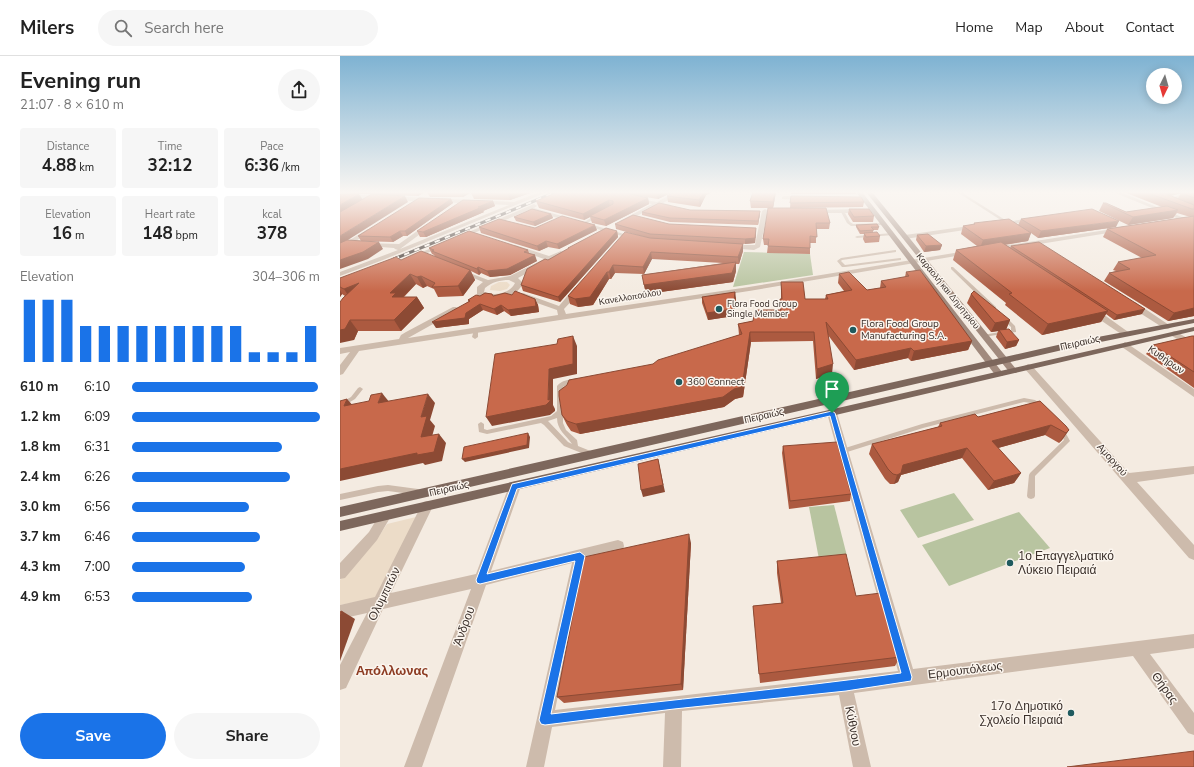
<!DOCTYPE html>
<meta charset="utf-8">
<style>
body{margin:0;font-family:"Nunito Sans",sans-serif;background:#f6f6f6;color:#222;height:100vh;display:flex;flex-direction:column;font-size:15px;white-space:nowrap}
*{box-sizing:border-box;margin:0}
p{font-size:13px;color:#767676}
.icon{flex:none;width:22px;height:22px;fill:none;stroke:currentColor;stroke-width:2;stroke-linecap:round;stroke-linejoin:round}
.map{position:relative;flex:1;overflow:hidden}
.details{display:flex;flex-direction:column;background:#fff;width:340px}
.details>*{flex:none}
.needle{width:26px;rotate:185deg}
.fabs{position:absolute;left:806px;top:12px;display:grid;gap:8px}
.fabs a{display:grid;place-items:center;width:36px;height:36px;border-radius:50%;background:#fff;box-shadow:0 2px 10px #0003;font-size:20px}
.pin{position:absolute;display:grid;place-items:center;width:34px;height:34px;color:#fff;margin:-41px -17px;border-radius:50% 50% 50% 0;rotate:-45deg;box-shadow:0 0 4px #0007}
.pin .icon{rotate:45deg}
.round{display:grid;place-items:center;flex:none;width:42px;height:42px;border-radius:21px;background:#f6f6f6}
.head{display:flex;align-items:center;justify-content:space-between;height:68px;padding:0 20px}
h1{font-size:22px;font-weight:700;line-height:30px}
.stats{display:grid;grid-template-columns:repeat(3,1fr);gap:6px;height:68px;padding:4px 20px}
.stats div{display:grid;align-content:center;border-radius:4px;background:#f6f6f6;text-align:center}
.stats b{font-size:17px;font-weight:700}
.stats small{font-size:11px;font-weight:400}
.stats p{font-size:11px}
.chart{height:112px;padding:8px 20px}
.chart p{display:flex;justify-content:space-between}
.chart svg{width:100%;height:72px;margin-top:4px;stroke:#1a73e8;stroke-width:6}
.button{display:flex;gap:8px;margin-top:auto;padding:8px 20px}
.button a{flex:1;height:46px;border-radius:24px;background:#1a73e8;color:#fff;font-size:16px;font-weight:700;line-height:46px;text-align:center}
.button a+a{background:#f6f6f6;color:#222}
ul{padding:0 20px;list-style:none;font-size:13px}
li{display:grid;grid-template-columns:64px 48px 1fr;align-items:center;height:30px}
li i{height:10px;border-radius:5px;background:#1a73e8}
header{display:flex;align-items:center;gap:24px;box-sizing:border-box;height:56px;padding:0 20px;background:#fff;border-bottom:1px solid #e0e0e0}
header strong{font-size:19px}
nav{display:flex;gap:22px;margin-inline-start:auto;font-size:14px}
.search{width:280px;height:36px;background:#f6f6f6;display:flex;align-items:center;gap:10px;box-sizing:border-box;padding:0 14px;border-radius:22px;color:#767676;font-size:15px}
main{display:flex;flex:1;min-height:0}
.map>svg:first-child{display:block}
</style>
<header>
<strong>Milers</strong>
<div class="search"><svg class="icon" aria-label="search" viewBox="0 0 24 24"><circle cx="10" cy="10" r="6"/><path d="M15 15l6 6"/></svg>Search here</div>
<nav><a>Home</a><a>Map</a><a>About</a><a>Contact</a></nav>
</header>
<main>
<section class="details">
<div class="head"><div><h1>Evening run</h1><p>21:07 · 8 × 610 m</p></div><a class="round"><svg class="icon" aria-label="share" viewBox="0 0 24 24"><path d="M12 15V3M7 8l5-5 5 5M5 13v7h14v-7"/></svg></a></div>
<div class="stats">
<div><p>Distance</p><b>4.88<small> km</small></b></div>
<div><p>Time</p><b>32:12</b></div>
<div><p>Pace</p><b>6:36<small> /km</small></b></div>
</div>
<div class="stats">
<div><p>Elevation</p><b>16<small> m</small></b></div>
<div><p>Heart rate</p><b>148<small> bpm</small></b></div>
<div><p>kcal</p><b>378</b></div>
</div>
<div class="chart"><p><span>Elevation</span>304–306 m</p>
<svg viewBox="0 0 160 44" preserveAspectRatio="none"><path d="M5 44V6M15 44V6M25 44V6M35 44V22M45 44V22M55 44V22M65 44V22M75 44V22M85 44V22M95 44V22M105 44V22M115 44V22M125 44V38M135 44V38M145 44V38M155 44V22"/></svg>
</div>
<ul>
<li><b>610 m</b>6:10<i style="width:99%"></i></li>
<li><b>1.2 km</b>6:09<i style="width:100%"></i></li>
<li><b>1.8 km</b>6:31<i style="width:80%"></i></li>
<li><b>2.4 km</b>6:26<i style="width:84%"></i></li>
<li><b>3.0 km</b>6:56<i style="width:62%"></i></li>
<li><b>3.7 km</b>6:46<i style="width:68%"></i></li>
<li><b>4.3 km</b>7:00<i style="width:60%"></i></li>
<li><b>4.9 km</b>6:53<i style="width:64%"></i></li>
</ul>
<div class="button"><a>Save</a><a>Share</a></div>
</section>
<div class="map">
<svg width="854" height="711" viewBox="0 0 854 711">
<rect width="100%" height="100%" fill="#f4ebe1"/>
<g fill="#b8c4a0">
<path d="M404,196L470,198L473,219L393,231Z"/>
<path d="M614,437L634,464L578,482L560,454Z"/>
<path d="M494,449L507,500L479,503L469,451Z"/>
<path d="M679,456L710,492L609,530L582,489Z"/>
</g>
<g fill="#ecdcc8">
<path d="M159,226H167L170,229L167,233L160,235L150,234L151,230Z"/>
<path d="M76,461L36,542L0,549V524L39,480L47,468Z"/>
</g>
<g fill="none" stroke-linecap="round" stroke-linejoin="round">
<g fill="#cdbbac" fill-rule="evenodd">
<path d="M617,136H621L670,167L667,168Z"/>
<path d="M502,155H504L510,166L513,168L544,167L546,168L544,169L511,170L507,167L501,156Z"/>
<path d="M256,159L259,160L244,169L241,168Z"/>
<path d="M552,177H553V179L517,182L515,181L517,180Z"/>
<path d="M555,194H556V196L502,204L501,205L505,209L560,202H561V204L505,211H502L497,205L501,202Z"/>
<path d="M611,211H613L656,251V253H652L611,213Z"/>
<path d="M661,260H665L675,270L676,275V276L643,281V279L671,274V271L661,262Z"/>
<path d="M134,274H136L138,275V281L135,283L132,281Z"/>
<path d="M236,322L238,323L239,324L238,325L228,328L223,331V367L226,374L237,384L238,390L253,396L254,398L253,400H249L224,390L204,369L201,367L147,378L139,376L138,368L141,366L144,368V373L147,374L211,360L217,355V330C222,324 229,324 236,322ZM217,362C217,374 226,379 232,388L228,386L208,365Z"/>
<path d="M20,331L23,333L15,343L0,352V347L11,341L18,332Z"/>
<path d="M684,342L695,344L704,351L701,353L691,347L684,346L583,372L504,397H502L501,395L502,393L582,368Z"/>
<path d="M719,372H723L730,385L695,420V440L694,442L691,443L688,442L687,440L689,419L690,417L724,384L718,374Z"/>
<path d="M48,429L78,433L80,434L82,436L80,438L78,439L48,435L38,436L0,444V438L38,430Z"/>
</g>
<g fill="#cdbbac" fill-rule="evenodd">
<path d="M200,136H207L43,204L0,220V216L58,194L55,193L54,192L28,190L25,188L26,187L59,188L87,168H91V170L60,193L169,149L0,142V138L174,146Z"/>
<path d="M336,136H343L323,147L331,149V151L318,149L285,166L280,165L312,148L294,144V142L317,146Z"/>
<path d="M773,136H780L849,164L844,165Z"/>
<path d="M854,136V139L823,146L820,144Z"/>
<path d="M444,140H464L467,142L464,144L442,143V141Z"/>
<path d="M194,148L197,150L194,152L298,182L293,183L189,154L122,182L117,181Z"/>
<path d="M425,153L428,155L420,191L414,194L388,192V190L390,189H415L422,155Z"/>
<path d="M473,154L521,153L524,155L521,157H471V155Z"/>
<path d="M693,161L695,162V164L662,170L659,168Z"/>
<path d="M636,169L638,170V172L565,183L562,181L565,179Z"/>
<path d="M779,172L782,174L781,175L656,195L653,193L656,191Z"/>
<path d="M28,173L33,174L0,195V190Z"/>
<path d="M100,188L105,189L74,203L69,202Z"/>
<path d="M175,189L209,200L221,195L224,197L178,222L183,227C175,244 153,246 137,239V231L143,226L117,215L122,214L148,224L170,220L204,203L173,192L172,191ZM169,224L175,227C170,238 154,240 144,236L145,232C152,226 160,224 169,224Z"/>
<path d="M626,195L629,197L628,198L409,235L19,295L3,318L0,319V309L10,296L0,298V292L59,283L61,279L66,276L113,251H116L120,253L68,282L218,259L217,254L180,241L179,239L183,237L219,250L235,231H241V235L224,253L226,258L409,231Z"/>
<path d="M789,246H795L832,271L828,273H825L789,250Z"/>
<path d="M750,253H756L791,278L790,280H784L750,257Z"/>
<path d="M835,275L854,286V293L832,280L831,278L832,276Z"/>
<path d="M785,286L854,333V341L782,291L781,289Z"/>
<path d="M688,308L691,309L789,417L854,410V418L797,426L854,489V504L849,502L685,313L683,311Z"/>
<path d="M492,353L496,354L497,357L573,613L854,578V592L810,598L854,657V679L848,677L793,600L514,637L531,711H513L499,639L342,655L341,711H323L325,657L212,671L204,711H186L232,507L146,529L82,711H64L131,533L43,553L6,632L0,634V609L27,557L0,563V549L35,541L83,446L87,445L91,446L93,450L51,537L136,518L169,430L171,427L175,425L179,427L181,430L151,515L278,484L283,486L284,490L283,494L278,496L246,504L215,654L558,615L487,357L488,354Z"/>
<path d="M45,455L49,456L51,460L37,484L5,522L0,523V507L29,476L41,456Z"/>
</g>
<g fill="#a18a7d" fill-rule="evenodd">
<path d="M516,136H522L662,316L664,318L662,320H656Z"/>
<path d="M526,136H532L676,313L678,315L676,317H670Z"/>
</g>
<g fill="#7d675c" fill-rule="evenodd">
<path d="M854,263V267L731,292L0,461V451L731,286Z"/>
<path d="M854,271V275L0,475V465Z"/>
</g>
<defs>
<path id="rail-far1" d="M54,203L216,136"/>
<path id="rail" d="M48,206L57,202"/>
</defs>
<use href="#rail-far1" stroke="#3b302b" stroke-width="3"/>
<use href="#rail" stroke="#3b302b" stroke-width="3.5"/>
<use href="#rail-far1" stroke="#fbf5ee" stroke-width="2" stroke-dasharray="5.5" stroke-linecap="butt"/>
<use href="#rail" stroke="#fbf5ee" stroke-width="2.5" stroke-dasharray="7" stroke-linecap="butt"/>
</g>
<g fill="#ac5a40" fill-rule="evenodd">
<path d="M0,136H85L78,140L0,137Z"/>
<path d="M87,136H132L123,141H90Z"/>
<path d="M193,136L170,144L134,143L131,137Z"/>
<path d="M218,136H333L318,143L293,139L308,142L309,148L266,170L252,167L250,161L244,164L199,152L196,145Z"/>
<path d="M334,136H372L366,139L360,151L328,146L327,140Z"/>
<path d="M413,136H436L433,152H411L410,145Z"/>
<rect x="451" y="136" width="65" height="2"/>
<path d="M784,136H854V260L828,265L764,225L769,217L776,215L773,214L778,206L802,202L763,181L767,173L854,160H847L837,157L833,162L788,169L759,155L763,147L786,156L822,151ZM841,137L838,142L831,140Z"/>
<path d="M451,140L524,146L523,151L450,152L490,167L489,173H476V187H470V198L427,197L428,189H424L423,183L450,152Z"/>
<path d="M111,143L113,147L67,180H63L53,186L21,185L18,180Z"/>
<path d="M153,145L155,150L143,155L144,156L86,181H80L77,175Z"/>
<path d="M509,153L534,160L533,166H513L508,158Z"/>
<path d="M350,154L420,155V158L418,169L330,166L302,159V156Z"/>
<path d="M211,158L213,162L195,170L176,165L174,161Z"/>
<path d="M681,163L776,171L698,182L691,177L688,185L665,189L670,192L671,190L802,258L774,264L766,258L761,266L702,279L665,249L666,247L613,204L616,194L637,190L621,178L623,170L633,169L634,167L678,169Z"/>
<path d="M275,168H329L416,176L415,187L403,188V195L399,208H396V215L393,226L306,238L302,219L383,207L312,203L304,218L275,217L271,223H269L253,249L238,251L230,248L228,240L310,182L311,183L276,173Z"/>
<path d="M516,169L539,171L538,174H533V177L540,180L539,186L525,187L523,183L524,178H520L516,171Z"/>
<path d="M139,171L195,172L257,174L219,193L208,191L199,195L141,177Z"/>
<path d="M277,175L278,181L220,246L183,235L181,229L208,204L228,193V192Z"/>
<path d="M577,179L602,189L600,194L584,196L576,184Z"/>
<path d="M89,192L188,194L189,197L197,205L170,219L150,221L141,217L139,219L131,215L135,224L123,240L98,241L94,233L87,230L83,232L76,228L64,241H77L84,252L61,275H18L14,284L5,240L2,238L0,241V222L61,204L95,201L94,199L92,198Z"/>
<path d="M566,216L632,285L628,294L571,305L568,302L514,314L488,279L492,318L476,323L473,285L411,286L403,341L395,343L384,351L240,378L231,375L227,369L222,359L313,308L399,279L398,268L413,265L440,254V243H441V226L465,243H485L486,239L504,235L498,227L499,218L527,234L540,232L541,225L565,221Z"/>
<path d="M631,238L670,264L666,273L679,284L676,290L665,293L656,281L658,275L651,276L627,247Z"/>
<path d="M172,239L195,243L198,249L199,256L171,260L164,255L157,259L143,254L129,263V268L96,272L129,245L128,244Z"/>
<path d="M362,241L396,242L394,260L368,264L362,247Z"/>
<path d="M854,280V332L806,298L813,289Z"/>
<path d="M700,345L729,374L722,384L719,387L705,379L658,392L681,417L674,427L648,434L622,402L561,419L558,426L554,428H550L545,423L529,398L532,388L598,371L600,367L638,361Z"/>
<path d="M443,390L511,438L510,445L449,453L442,397Z"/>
<path d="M351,487L343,634L224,647L217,641Z"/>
<path d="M437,505L516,540L560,601L555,610L420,627L413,550L441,547L437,517Z"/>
</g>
<g fill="#8c4a34">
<path d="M75,136H85L78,140Z"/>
<path d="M120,136H132L123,141Z"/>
<path d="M175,136H193L170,144L168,138Z"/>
<path d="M319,136H333L318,143L317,137Z"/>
<path d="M364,136H372L366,139L360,151L359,144Z"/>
<path d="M435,136H436L433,152V146Z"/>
<path d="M829,136H850L826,140Z"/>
<path d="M19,138L23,144L0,157V149Z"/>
<path d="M65,140L68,146L0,189V180Z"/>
<path d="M308,142L309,148L266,170L264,164Z"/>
<path d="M111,143L113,147L67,180L65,175Z"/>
<path d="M269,144L270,151L250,160V161L244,164L243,158Z"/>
<path d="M153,145L155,150L143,155L144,156L86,181L83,176L138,151Z"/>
<path d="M838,154L833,162L788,169L793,161Z"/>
<path d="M420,155V158L418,169V165Z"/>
<path d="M211,158L213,162L195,170L193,166Z"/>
<path d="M779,165L776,171L698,182L701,175Z"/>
<path d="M255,169L257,174L219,193L217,188Z"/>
<path d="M416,172V176L415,187L405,188V183Z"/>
<path d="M60,175L63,180L53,186L50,181Z"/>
<path d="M277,175L278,181L220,246L218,241Z"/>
<path d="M691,177L688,185L640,192L643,184Z"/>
<path d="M206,185L208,191L199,195L197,190Z"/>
<path d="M39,186L43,193L28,203L0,213V204Z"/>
<path d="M403,188V195L399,208L398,201Z"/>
<path d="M602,189L600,194L584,196L586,190Z"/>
<path d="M311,196L312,203L304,218L303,211Z"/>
<path d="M195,199L197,205L170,219L150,221L147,215Z"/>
<path d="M396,206V215L393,226L306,238L304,229Z"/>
<path d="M273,209L275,217L271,223L269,216Z"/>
<path d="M138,211L141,217L139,219L137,213Z"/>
<path d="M130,214L135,224L123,240L118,230Z"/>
<path d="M267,216L269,223L253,249L238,251L235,243Z"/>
<path d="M70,218L76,228L60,244L59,252L50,237Z"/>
<path d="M81,220L87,230L83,232L77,221Z"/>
<path d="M19,227L11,244L4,233Z"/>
<path d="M0,234L2,238L0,241Z"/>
<path d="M395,236L396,242L394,260L368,264L367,257Z"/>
<path d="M77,241L84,252L61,275L54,264Z"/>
<path d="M195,243L198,249L199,256L171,260L168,254Z"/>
<path d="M140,248L143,254L129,263V268L96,272L92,266L126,257Z"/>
<path d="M161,249L164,255L157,259L154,253Z"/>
<path d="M854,252V260L828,265L834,257Z"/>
<path d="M805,253L802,258L774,264L777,259Z"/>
<path d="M768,255L761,266L702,279L708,268Z"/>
<path d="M10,264L18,275L14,284L0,287V274Z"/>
<path d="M670,264L666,274L651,276L655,267Z"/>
<path d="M410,276L411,286L403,341L395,343L384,351L240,378L236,368Z"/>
<path d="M233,280L237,290V318L213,323V349L215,353V355L210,359L152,370L146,361L208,344L209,313Z"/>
<path d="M679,284L676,290L665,293L667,286Z"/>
<path d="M632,285L628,294L571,305L574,295Z"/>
<path d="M571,292L568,302L514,314L516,304Z"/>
<path d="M493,308L492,318L476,323L477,313Z"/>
<path d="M42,337L50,347H38Z"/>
<path d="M88,338L95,347L90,364L95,370L89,391L81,381V361Z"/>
<path d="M7,343L16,353L4,350Z"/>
<path d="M711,369L705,379L647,395L652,385Z"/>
<path d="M729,374L722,384L719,387L726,377Z"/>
<path d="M188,377L190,381L189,392L125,406L122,403Z"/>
<path d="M99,378L106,387L102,405L85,409L83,407L0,425V413Z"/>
<path d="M627,392L622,402L561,419L558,426L554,428L557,419L563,409Z"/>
<path d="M318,403L325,436L303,441L301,434Z"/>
<path d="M681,417L674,427L648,434L654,425Z"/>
<path d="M349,478L351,487L343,634L341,628Z"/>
<path d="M2,555L15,563L0,605V561Z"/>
</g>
<g fill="#c8694b" stroke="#8c4a34">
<path d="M133,136H175L168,138L131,137Z"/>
<path d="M218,136H282L308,142L264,164L250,160L273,148V145L269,144L243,158L196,145Z"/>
<path d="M334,136H364L359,144L327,140Z"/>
<path d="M413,136H435L433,146L410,145Z"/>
<path d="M805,136H821L854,149V153H852Z"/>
<path d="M849,136H854V142L842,137Z"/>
<path d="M0,138H19L0,149Z"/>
<path d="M32,138L65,140L0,180V156Z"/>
<path d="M451,140L521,141L524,146L450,147Z"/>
<path d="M79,142L111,143L65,175H60L50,181L18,180Z"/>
<path d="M123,144L153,145L138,151H142L83,176L77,175Z"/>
<path d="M319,147L350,154L420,155L418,165L330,162L302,156Z"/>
<path d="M763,147H766L786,156L827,150L838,154L793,161Z"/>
<path d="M428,152H486L490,167H476L477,181L470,180V192L428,190L429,183H423Z"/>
<path d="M192,153L211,158L193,166L174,161Z"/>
<path d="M509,153H529L534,160L514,161Z"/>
<path d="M752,153L779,165L701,175L681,163Z"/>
<path d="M293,159L329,168L416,172L415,182L405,183L310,178L275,168Z"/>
<path d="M222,160L255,169L217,188L206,185L197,190L139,171L159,163L195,172Z"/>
<path d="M854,160V252L834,257L769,217L790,213L778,206L816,199L767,173Z"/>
<path d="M669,163L691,177L643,184L623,170L635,168L634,167Z"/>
<path d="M537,168L539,171H531L534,174L520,175L516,169Z"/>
<path d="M266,172L277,175L218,241L181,229L187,213L205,203L208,204L229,192H228Z"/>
<path d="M129,175L188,194L184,196L195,199L167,213L147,215L138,211L137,213L92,195L94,194L89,192Z"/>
<path d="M285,176L310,182L403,188L398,201L311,196L303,211L273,209L269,216H267L250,241L235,243L228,240Z"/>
<path d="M537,176L540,180L526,181L524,177Z"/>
<path d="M588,178L602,189L586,190L577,179Z"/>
<path d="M7,184L39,186L23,196L0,204V187Z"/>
<path d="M661,186L768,255L708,268L669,238L672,237L616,194Z"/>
<path d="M699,186L805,253L777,259L671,190Z"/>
<path d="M81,195L130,214L118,230L92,231L95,227L81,220L77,221L70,218L50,237H56L52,241H77L54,264H10L5,273L0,274V246L3,242L19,227L4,233L0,231V222L56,201L61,204Z"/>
<path d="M396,206L392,217L304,229L302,219Z"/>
<path d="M580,214L632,285L574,295L571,292L516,304L486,266L493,308L477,313L474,276H410L402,331L394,333L383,341L236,368L227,365L222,359L219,340V335L227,329L229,324L313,308L318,304L402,278L398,268L413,265L415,254H441L440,243H442L441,226H463L465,243H488L486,239L512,234L499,218L509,216L527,234L546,231L541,225L569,220L566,216Z"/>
<path d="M175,235L195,243L196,250L168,254L161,249L154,253L140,248L126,257L125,262L92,266L130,245L128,244L136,239L140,240L145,237L152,238L153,240L165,237L172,239Z"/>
<path d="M634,235L670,264L655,267L631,238Z"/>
<path d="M395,236L393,253L367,257L362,241Z"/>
<path d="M669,273L679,284L667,286L659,274Z"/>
<path d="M233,280V308L209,313L208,344L210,343V345L206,349L146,361L155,298L217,288L218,283Z"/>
<path d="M852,280H854V316L813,289Z"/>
<path d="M42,337L38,347L88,338L81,361L87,360L81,381L99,378L94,396L77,399V397L0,413V345L7,343L4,350L29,345L31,339Z"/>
<path d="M700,345L726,370L729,374L726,377L711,369L652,385L681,417L654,425L627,392L563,409L561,417L557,419L553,418L548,413L532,388L602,370L600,367L635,358L638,361Z"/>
<path d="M188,377L187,389L122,403L124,391Z"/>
<path d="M497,386L511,438L450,445L443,390Z"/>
<path d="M318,403L323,429L301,434L298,408Z"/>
<path d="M349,478L341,628L217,641L244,501Z"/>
<path d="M506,498L516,540L541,537L560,601L419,618L413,550L443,547L437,505Z"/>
<path d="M2,555L0,561V556Z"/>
<path d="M854,695V711H727Z"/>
</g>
<linearGradient id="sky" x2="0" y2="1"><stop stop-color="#7eb2d2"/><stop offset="0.58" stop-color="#faf6f2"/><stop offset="1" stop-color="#faf6f2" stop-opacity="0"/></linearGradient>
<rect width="854" height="235" fill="url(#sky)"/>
<path fill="#1a73e8" stroke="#fff" fill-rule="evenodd" d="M492,355L495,357L572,621L571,625L506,635L334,653L205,669L201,668L199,664L235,505L140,528L137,527L136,524L172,428ZM490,360L561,617C445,633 328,644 211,658L245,500L240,496L147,518L177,433Z"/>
<g fill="#1f5a5e" stroke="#fbf5ee" stroke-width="1.5">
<circle cx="379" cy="253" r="4"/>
<circle cx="513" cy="274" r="4"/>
<circle cx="339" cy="326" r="4"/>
<circle cx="670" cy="507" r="4"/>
<circle cx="731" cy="657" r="4"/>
</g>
<g text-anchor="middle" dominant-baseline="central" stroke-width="3" stroke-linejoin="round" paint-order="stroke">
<g font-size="9" fill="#3b302b" stroke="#fbf5ee">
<text transform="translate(608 235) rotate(51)">Καραολή και Δημητρίου</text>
<text transform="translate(290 241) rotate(-9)">Κανελλοπούλου</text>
</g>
<g font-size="9" fill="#3b302b" stroke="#fbf5ee" text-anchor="start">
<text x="387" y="248">Flora Food Group<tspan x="387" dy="10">Single Member</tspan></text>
</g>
<g font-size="10" fill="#3b302b" stroke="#fbf5ee" text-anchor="start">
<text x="521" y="268">Flora Food Group<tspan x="521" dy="12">Manufacturing S.A.</tspan></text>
<text x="347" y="326">360 Connect</text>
</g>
<g font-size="10" fill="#3b302b" stroke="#fbf5ee">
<text transform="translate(740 287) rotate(-13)">Πειραιώς</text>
<text transform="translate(826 304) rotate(35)">Κυθήρων</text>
<text transform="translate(424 360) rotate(-13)">Πειραιώς</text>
<text transform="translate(772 404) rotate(48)">Αμοργού</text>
<text transform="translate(109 433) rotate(-13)">Πειραιώς</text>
</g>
<g font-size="12" fill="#3b302b" stroke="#fbf5ee" text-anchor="start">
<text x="678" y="500">1ο Επαγγελματικό<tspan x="678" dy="14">Λύκειο Πειραιά</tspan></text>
<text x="723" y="650" text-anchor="end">17ο Δημοτικό<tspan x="723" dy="14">Σχολείο Πειραιά</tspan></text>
</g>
<g font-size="12" fill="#3b302b" stroke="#fbf5ee">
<text transform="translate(44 538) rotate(-64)">Ολυμπιτών</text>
<text transform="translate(124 570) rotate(-70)">Άνδρου</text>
<text transform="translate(625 614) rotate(-7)">Ερμουπόλεως</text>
<text transform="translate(825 632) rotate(54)">Θήρας</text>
<text transform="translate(513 670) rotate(79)">Κύθνου</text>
</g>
<g font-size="13" font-weight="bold" fill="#8c3b22" stroke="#fbf5ee">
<text x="52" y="615">Απόλλωνας</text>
</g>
</g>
</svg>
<div class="fabs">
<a><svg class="needle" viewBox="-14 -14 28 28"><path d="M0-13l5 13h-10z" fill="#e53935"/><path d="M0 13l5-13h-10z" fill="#767676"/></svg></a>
</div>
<div class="pin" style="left:492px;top:357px;background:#1e9e55"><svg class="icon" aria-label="arrive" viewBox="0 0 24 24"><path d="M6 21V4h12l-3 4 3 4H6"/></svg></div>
</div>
</main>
